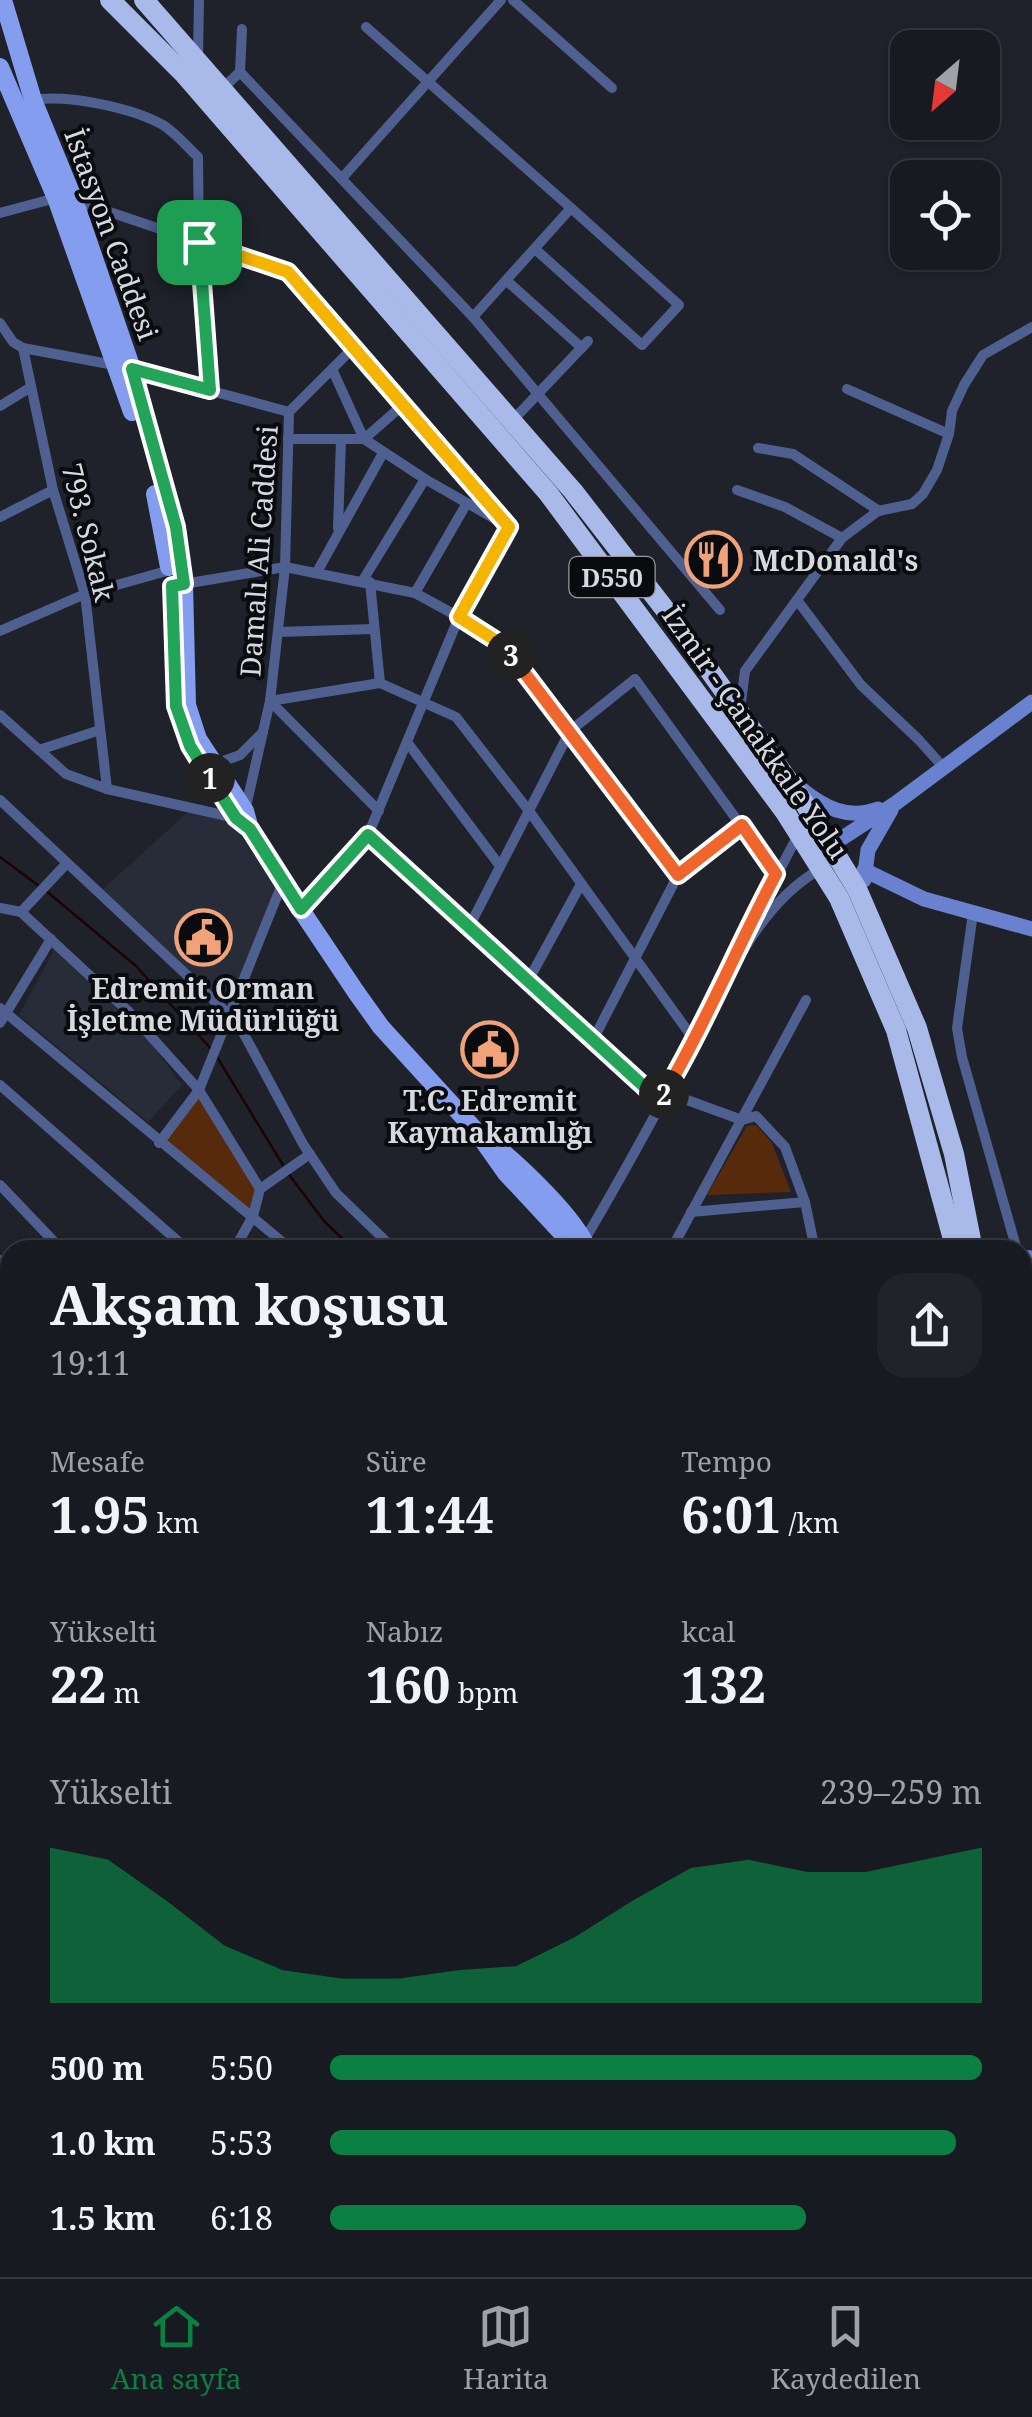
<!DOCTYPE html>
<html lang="tr">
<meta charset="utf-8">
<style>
body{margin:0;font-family:"Noto Serif",serif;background:#202329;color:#f1f3f6;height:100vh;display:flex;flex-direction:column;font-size:38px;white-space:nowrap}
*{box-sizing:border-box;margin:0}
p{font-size:32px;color:#9ea1a5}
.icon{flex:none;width:55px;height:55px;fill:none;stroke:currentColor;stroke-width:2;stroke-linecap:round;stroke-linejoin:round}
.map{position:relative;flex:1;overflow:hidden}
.sheet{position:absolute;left:0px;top:1240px;width:1032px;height:1038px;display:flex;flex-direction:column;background:#171a20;border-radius:30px 30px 0 0;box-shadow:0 2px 8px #0004,0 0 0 2px #36383e}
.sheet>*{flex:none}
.needle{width:65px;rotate:208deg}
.controls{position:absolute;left:890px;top:30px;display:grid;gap:20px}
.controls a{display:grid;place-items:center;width:110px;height:110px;border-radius:20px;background:#171a20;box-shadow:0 2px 8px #0004,0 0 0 2px #36383e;font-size:50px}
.pin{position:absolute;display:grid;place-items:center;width:85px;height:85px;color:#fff;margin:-42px;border-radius:20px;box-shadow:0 5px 15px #0006}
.km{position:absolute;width:50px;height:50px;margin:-25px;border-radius:50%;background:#222;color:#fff;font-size:28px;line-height:50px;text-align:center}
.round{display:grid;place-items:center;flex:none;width:105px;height:105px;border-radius:30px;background:#202329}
.overview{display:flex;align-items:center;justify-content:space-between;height:170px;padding:0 50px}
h1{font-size:55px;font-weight:700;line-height:75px}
.metrics{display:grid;grid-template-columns:repeat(3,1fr);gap:15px;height:170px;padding:10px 50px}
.metrics div{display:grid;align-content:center}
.metrics b{font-size:50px;font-weight:700}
.metrics small{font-size:28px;font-weight:400}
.metrics p{font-size:28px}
.chart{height:280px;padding:20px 50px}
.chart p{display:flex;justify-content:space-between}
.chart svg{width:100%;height:180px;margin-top:10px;fill:#0b8043;opacity:.7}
ul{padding:0 50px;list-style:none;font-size:32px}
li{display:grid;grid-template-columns:160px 120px 1fr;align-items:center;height:75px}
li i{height:25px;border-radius:12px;background:#0b8043}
.dock{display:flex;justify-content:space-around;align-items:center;height:140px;border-top:2px solid #36383e;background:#171a20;font-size:28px;color:#9ea1a5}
.dock a{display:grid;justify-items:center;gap:5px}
.dock .current{color:#0b8043}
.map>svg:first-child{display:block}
</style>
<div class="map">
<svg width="1032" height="2277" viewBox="0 0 1032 2277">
<rect width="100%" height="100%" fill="#1f222a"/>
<g fill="#272c38">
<path d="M188,812L230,821L276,885L236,985L223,996L207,993L103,889Z"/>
<path d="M54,950L141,1030L182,1085L148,1122L19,1015Z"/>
</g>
<g fill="#582a0c">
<path d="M199,1090L260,1189L253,1216L159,1143Z"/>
<path d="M756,1125L772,1143L791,1192L707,1195L747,1126Z"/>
<path d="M1023,1614L1032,1661V1768L1023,1724Z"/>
</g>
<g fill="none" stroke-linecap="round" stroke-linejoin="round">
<g stroke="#1b0400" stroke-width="2.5">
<path d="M0,857L39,886"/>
<path d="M45,890L136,966L212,1050"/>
<path d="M217,1057L283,1165"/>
<path d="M287,1172L324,1221L354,1250"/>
<path d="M1022,1301L1032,1300"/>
</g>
<g stroke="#4f5f90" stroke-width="10">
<path d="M513,0L612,88"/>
<path d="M366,27L571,208"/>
<path d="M198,59L199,0"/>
<path d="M240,72L242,29"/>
<path d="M223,88L240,72L473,317L720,610"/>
<path d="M33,100C67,94 133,108 163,125C176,133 187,147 198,157L199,242L210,390"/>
<path d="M343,177L501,0"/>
<path d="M74,200L288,272L355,346L289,412"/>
<path d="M0,213L56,198"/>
<path d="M507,281L582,348"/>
<path d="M473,317L571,208L679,305L642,345L535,249"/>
<path d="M0,323L13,342L23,348L114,365"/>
<path d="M355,346L502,518"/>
<path d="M23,348L53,490L85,594L107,789"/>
<path d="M131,369L289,412"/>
<path d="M332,369L364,439L425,479L509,527"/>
<path d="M847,389L949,434"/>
<path d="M0,406L31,387"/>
<path d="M513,420L588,341"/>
<path d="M288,439H364L404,404"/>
<path d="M758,448L793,454L879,511"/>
<path d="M737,490L785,507L842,538"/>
<path d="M0,517L53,490"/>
<path d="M338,528L341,439"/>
<path d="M317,572L383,453"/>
<path d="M363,580L425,479"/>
<path d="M370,582L380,683"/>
<path d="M172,586L285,567L415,593L459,617L506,647L678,875"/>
<path d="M415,593L467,503"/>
<path d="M797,600L861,685L919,740L944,768"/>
<path d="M0,631L85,594L170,570"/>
<path d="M278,632L374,629"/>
<path d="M270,701L380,683L456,717L529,811L695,1041"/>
<path d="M270,701L379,811"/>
<path d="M740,710L745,671L842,538L878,511L912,504L923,494L937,470L949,434L952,411L964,385L983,355L1032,327"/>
<path d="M0,715L66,774L107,789L236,818L245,811L270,701L285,567L289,412"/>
<path d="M407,742L500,866"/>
<path d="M39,750L100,730"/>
<path d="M204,768L240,755L263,732"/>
<path d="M0,800L238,1023L303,1144L336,1193L395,1250"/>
<path d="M368,835L660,1101"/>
<path d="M0,908L21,912L129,1012L199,1090L260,1189L253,1216L234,1250"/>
<path d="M301,909L368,835L459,617L509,527"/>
<path d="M21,912L67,863"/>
<path d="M973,913L957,1028L962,1057L1017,1250"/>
<path d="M469,927L570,731L635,679L776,874"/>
<path d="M733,958L798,835"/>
<path d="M528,981L581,884"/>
<path d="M0,1008L292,1250"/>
<path d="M0,1023L51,939"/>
<path d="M593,1040L678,875L742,825"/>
<path d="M0,1085L188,1250"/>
<path d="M665,1092L742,1120L756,1116L785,1147L805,1202"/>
<path d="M159,1143L199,1090L282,884"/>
<path d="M0,1185L62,1250"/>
<path d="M260,1189L310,1154"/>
<path d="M691,1212L805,1202L815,1250"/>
<path d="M582,1244C621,1179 658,1110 694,1043C728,980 758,902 824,867"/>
<path d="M671,1250L806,1000"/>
<path d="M0,1260L10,1266"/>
<path d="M0,1292L10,1299"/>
<path d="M0,1324L10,1330"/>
<path d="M0,1355L10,1362"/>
<path d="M1022,1378L1032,1377"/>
<path d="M1022,1398L1032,1393"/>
<path d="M0,1469L10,1476"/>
<path d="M0,1517L8,1499"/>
<path d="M0,1618L10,1606"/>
<path d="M0,1828L10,1823"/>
<path d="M1022,1834L1032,1870"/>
<path d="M0,1879L10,1893"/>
<path d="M1022,1926L1032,1925"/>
<path d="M0,1936L10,1932"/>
<path d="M1022,2064L1032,2069"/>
<path d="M0,2085L10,2091"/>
<path d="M0,2157L10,2150"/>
<path d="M0,2209L10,2204"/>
<path d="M1022,2237L1032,2259"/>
<path d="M184,2268L185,2277"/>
<path d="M310,2268L313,2277"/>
<path d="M630,2268L635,2277"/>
<path d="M816,2268L822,2277"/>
<path d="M35,2277L49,2268"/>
<path d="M124,2277L125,2268"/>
<path d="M375,2277L379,2268"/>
<path d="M450,2277L454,2268"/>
<path d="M504,2277L513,2268"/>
<path d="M527,2277L530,2268"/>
<path d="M956,2277L981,2268"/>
</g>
<g stroke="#6981cf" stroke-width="15">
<path d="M800,788C824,808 848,820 878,809"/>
<path d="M830,846L896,803L1032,702"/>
<path d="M864,870L924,899L1032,929"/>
<path d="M864,880L868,850L891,810"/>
<path d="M1022,1257L1032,1258"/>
</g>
<g stroke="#849dee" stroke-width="18">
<path d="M3,0L33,100L74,200L132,369L176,527L184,584L187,705L198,739L245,811L250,829L283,883L356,992L381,1027L477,1132L506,1173L562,1233L573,1250"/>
<path d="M0,67L56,198L132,412"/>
<path d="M155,494L169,567"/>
<path d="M493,1144C520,1166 576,1218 588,1250"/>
<path d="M0,1695L10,1704"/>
<path d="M1022,2126L1032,2125"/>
<path d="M1022,2146L1032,2148"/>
<path d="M732,2268L736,2277"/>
</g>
<g stroke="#a9baea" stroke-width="20">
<path d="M110,0L184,74L548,493L785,812L839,898L896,1030L956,1250"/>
<path d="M144,0L573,491L674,621L805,804L857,889L917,1028L954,1154L973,1250"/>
<path d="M1022,1445L1032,1489"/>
<path d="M1022,1557L1032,1605"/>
</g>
</g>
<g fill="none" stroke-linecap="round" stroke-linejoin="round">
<defs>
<path id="split-1" d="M199,242L210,390L132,369L176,527L184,584L172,586L176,706L190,746L210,778"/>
<path id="split-2" d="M210,778L236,818L250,829L301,909L368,835L660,1101L664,1094"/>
<path id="split-3" d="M511,655L678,875L742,825L776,874C737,947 706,1023 664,1094"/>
<path id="split-4" d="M199,242L288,272L509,527L459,617L506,647L511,655"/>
</defs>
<use href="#split-1" stroke="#fff" stroke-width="20"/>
<use href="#split-2" stroke="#fff" stroke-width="20"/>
<use href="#split-3" stroke="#fff" stroke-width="20"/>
<use href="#split-4" stroke="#fff" stroke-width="20"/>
<use href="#split-1" stroke="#22a559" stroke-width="12"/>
<use href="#split-2" stroke="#22a559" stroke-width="12"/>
<use href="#split-3" stroke="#f0652b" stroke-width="12"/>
<use href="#split-4" stroke="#f5b400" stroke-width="12"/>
</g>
<defs>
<symbol id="restaurant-ring" viewBox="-11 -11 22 22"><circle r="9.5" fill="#0a0b0f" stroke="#f0a278" stroke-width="1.5"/><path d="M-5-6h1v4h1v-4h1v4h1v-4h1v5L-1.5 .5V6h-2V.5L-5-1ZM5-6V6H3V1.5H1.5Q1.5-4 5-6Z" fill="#f0a278"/></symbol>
<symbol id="civic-ring" viewBox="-11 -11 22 22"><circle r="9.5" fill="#0a0b0f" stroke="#f0a278" stroke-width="1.5"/><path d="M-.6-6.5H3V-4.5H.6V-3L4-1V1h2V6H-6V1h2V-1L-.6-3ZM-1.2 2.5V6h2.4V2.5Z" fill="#f0a278"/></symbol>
</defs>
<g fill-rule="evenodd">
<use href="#restaurant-ring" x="682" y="528" width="63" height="63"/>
<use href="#civic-ring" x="172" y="906" width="63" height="63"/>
<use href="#civic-ring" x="458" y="1018" width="63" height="63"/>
</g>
<g text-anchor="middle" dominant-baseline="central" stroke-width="8" stroke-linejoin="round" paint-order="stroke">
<rect fill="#0a0b0f" stroke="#9a9ba1" stroke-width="2.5" x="569.5" y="557" width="85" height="40" rx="8"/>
<g font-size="25" font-weight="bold" fill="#d7d9df">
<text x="612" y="577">D550</text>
</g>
<g font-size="28" fill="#d7d9df" stroke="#0a0b0f">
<text transform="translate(112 234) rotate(70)">İstasyon Caddesi</text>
<text transform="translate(89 532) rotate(76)">793. Sokak</text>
<text transform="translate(258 551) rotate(-86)">Damalı Ali Caddesi</text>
<text transform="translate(756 732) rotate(55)">İzmir - Çanakkale Yolu</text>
</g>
<g font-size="28" font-weight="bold" fill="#d7d9df" stroke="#0a0b0f">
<text x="753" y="560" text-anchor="start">McDonald's</text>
<text x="203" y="988">Edremit Orman<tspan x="203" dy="32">İşletme Müdürlüğü</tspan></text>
<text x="490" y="1100">T.C. Edremit<tspan x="490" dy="32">Kaymakamlığı</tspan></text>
</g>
</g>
</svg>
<div class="controls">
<a><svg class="needle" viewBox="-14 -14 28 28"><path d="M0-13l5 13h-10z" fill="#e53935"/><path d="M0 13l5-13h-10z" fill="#9ea1a5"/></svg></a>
<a><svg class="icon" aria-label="locate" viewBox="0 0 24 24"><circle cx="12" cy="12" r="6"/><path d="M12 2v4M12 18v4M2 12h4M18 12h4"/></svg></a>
</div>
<div class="pin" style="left:199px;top:242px;background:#1e9e55"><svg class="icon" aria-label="arrive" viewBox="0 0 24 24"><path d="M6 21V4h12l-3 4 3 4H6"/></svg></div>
<b class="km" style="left:210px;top:778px">1</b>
<b class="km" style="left:664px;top:1094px">2</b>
<b class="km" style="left:511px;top:655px">3</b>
<section class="sheet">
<div class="overview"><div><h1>Akşam koşusu</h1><p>19:11</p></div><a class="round"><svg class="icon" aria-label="share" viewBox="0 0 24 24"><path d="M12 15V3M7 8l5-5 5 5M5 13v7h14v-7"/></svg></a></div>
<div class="metrics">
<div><p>Mesafe</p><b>1.95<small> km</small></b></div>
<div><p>Süre</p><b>11:44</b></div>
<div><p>Tempo</p><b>6:01<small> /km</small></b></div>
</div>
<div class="metrics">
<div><p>Yükselti</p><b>22<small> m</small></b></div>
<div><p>Nabız</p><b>160<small> bpm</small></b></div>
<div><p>kcal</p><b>132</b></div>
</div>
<div class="chart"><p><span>Yükselti</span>239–259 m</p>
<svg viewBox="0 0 160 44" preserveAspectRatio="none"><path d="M0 44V6L10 9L20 19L30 30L40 36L50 38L60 38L70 36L80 35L90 28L100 19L110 11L120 9L130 12L140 12L150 9L160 6V44z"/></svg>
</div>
<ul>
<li><b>500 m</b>5:50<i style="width:100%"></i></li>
<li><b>1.0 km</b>5:53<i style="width:96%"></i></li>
<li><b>1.5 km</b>6:18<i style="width:73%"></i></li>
</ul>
</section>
</div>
<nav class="dock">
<a class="current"><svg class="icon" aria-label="home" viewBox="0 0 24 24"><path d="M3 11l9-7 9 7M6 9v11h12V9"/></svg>Ana sayfa</a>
<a><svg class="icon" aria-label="map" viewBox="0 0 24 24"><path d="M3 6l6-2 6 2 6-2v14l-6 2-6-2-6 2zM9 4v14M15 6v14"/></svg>Harita</a>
<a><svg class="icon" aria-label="saved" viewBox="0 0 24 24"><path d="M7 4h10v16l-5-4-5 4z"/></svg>Kaydedilen</a>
</nav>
